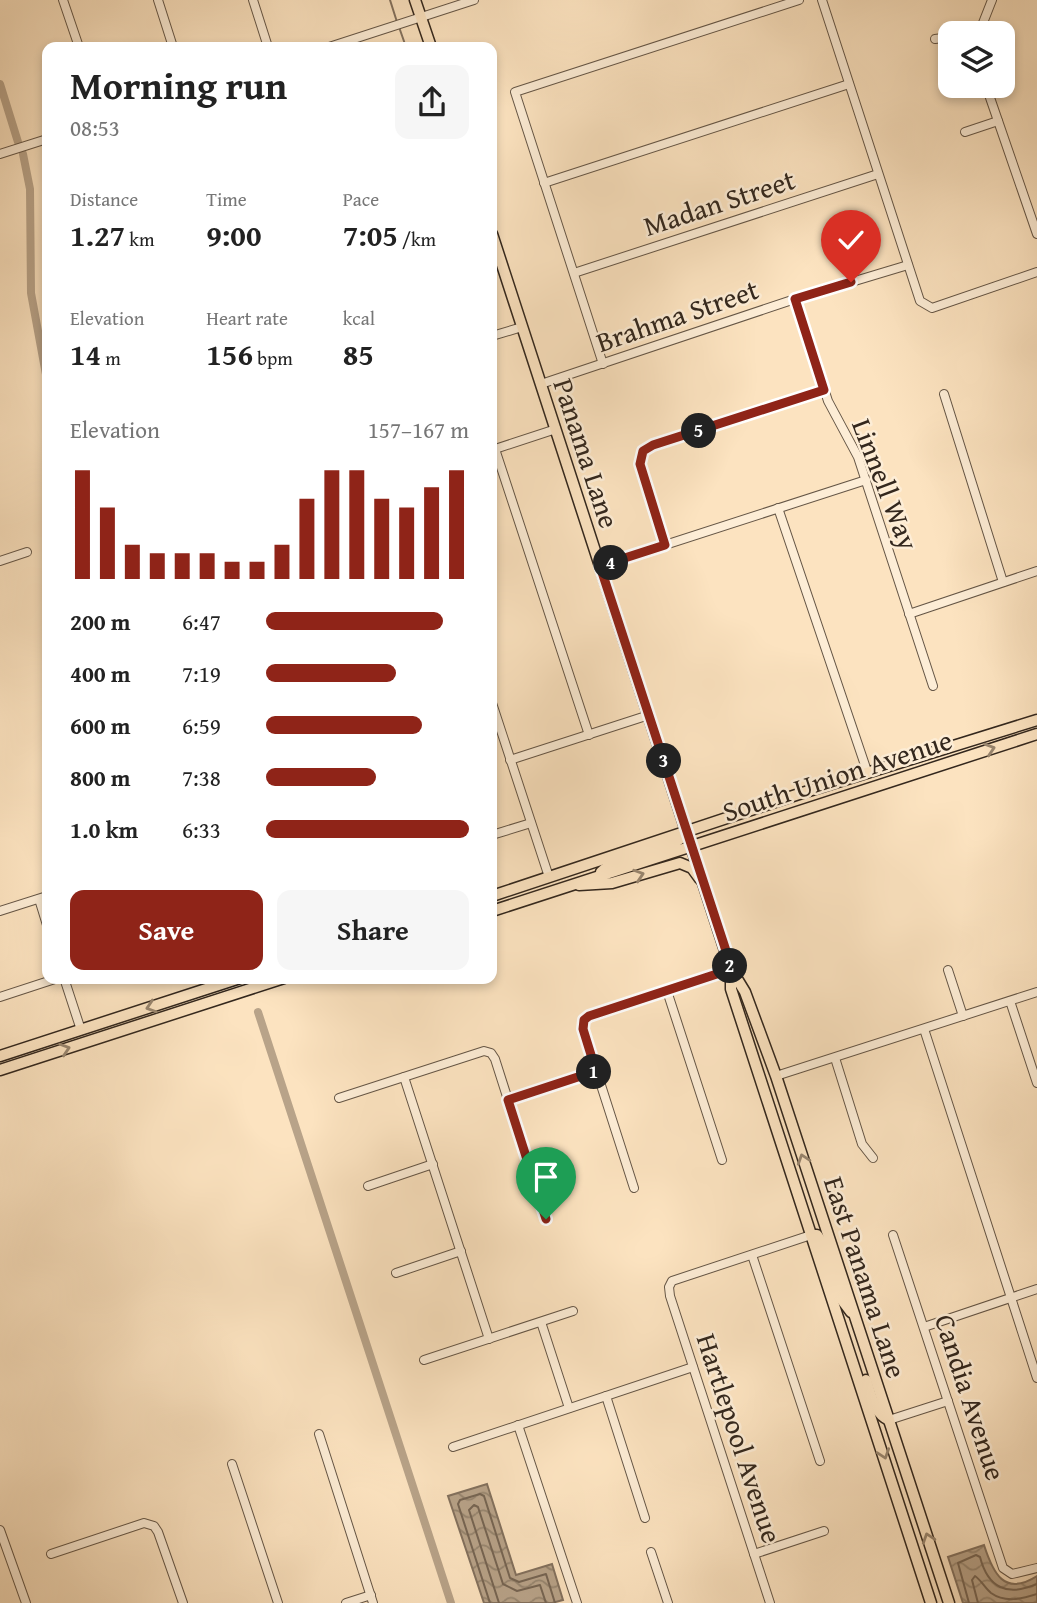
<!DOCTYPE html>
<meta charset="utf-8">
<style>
body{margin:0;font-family:"Gentium Book Plus",serif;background:#f6f6f6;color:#222;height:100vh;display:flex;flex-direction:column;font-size:26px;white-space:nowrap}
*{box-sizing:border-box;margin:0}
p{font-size:23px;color:#767676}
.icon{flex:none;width:38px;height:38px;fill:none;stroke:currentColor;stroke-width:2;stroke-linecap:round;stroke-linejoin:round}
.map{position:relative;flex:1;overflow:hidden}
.details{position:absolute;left:42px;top:42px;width:455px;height:942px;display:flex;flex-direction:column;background:#fff;border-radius:14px;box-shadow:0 4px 10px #0003}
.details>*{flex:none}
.controls{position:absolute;left:938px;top:21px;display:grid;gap:14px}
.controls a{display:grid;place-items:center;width:77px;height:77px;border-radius:14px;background:#fff;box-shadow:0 4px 10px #0003;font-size:35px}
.pin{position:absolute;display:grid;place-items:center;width:60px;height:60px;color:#fff;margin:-72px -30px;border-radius:50% 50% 50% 0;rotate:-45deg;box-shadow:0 0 7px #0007}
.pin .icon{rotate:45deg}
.km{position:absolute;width:35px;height:35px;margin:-18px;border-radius:50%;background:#222;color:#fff;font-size:19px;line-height:35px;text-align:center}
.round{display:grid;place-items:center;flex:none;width:74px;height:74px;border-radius:14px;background:#f6f6f6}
.overview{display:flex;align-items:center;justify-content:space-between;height:119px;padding:0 28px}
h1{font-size:38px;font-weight:700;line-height:52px}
.figures{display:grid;grid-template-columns:repeat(3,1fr);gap:10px;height:119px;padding:7px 28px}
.figures div{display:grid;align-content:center}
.figures b{font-size:30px;font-weight:700}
.figures small{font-size:19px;font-weight:400}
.figures p{font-size:19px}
.chart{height:196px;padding:14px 28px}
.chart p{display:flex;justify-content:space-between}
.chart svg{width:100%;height:126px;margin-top:7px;stroke:#8f2418;stroke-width:6}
.button{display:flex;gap:14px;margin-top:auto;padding:14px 28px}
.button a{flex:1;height:80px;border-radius:14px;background:#8f2418;color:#fff;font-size:28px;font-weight:700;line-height:80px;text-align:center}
.button a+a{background:#f6f6f6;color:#222}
ul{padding:0 28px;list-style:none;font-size:23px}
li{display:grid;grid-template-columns:112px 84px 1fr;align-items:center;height:52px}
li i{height:18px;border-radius:9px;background:#8f2418}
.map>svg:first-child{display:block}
</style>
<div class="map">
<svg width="1037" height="1603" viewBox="0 0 1037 1603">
<defs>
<pattern id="water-waves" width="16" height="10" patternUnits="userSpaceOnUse" patternTransform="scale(1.75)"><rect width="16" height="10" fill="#b8a389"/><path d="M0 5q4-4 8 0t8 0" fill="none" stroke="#96856f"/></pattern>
</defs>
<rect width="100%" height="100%" fill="#fce3c0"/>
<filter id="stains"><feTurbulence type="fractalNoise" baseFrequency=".00286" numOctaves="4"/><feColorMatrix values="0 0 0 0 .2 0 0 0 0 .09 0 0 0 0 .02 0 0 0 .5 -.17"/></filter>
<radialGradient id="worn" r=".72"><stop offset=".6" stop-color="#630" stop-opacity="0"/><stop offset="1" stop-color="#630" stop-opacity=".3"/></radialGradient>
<g fill="url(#water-waves)" stroke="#83715e" stroke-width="2">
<path d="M487,1484L516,1575L552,1564L563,1600L552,1603H484L448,1496Z"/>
<path d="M984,1545C993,1573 1004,1597 1037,1576V1603H963L948,1557Z"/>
</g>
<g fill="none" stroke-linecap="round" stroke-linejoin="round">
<g stroke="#766553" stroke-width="2">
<path d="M490,1603L458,1504L460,1500L480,1494L484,1496L510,1578L519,1582L546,1574L555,1603"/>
<path d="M499,1603L469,1510L474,1505L478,1507L503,1584L517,1591L540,1585L546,1603"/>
<path d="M969,1603L958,1563L976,1555L980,1557C988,1588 1007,1597 1037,1584"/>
<path d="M978,1603L972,1580L975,1576C981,1580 985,1588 991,1593C1005,1603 1022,1599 1037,1594"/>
</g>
<g stroke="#83715e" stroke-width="2">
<path d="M390,0L397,22"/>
<path d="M399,27L406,47"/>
</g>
<g stroke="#b8a389" stroke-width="8">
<path d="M0,84L18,142"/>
<path d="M23,154L30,189L31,293L47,380"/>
<path d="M258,1012L451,1603"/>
</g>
<defs>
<g id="minor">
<path d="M63,0L79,47"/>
<path d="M158,0L173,47"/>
<path d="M253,0L268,47"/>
<path d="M822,0L920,301L932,308L1037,272"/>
<path d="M979,33L992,0"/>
<path d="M935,39L950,37"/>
<path d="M329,47L474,0"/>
<path d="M986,86L1037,234"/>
<path d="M965,132L998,121"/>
<path d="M0,154L47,139"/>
<path d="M544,183L849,84"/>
<path d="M574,273L878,174"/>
<path d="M795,299L828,401L858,457L933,686"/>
<path d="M492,336L522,327"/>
<path d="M603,364L515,92L799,0"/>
<path d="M541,384L795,299L908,265"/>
<path d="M944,394L1003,582"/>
<path d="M495,449L589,735"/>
<path d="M492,450L556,429"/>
<path d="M778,508L868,774"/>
<path d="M665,545L640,464L643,451L653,445L824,390"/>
<path d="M0,561L27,552"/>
<path d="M600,566L866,480"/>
<path d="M909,614L1037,571"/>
<path d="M492,703L549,877"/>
<path d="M510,760L649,715"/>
<path d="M492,835L531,823"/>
<path d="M39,899L47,925"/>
<path d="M0,911L47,896"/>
<path d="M948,970L963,1016"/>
<path d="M64,978L81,1030"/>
<path d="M667,991L722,1160"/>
<path d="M0,997L58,978"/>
<path d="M1010,1001L1037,1083"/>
<path d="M924,1029L1037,1378"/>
<path d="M835,1058L862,1144L873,1158"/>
<path d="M776,1076L1037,992"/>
<path d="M404,1077L489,1339"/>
<path d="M339,1098L484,1051L491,1053L495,1059L546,1219"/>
<path d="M508,1100L596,1071"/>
<path d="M368,1186L433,1164"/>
<path d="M634,1188L583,1029L584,1020L589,1016L731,969"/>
<path d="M893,1235L1003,1568L1012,1574L1037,1568"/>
<path d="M752,1255L820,1461"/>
<path d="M396,1273L461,1251"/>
<path d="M541,1322L569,1408"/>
<path d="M924,1327L1037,1289"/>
<path d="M424,1360L573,1311"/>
<path d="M606,1396L645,1518"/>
<path d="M889,1420L948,1401"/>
<path d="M518,1425L577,1603"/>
<path d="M319,1434L373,1603"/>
<path d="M453,1447L693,1367"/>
<path d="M232,1464L278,1603"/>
<path d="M0,1530L26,1603"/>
<path d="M651,1552L668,1603"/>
<path d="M51,1554L144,1523L154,1526L158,1532L183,1603"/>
<path d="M754,1554L824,1531"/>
<path d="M346,1603L371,1595"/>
<path d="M770,1603L670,1296L669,1287L672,1281L811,1235"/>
</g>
<g id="major">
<path d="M415,0L431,47"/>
<path d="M492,234L731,969L745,992L776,1076L949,1603"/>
<path d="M601,872C623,851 664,858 684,835"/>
<path d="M579,885L612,883L680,863L692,868L700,879"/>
<path d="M492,896L799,794L1037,720"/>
<path d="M492,911L1037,734"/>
<path d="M731,969V989L931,1603"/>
<path d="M0,1056L240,978"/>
<path d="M0,1070L284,978"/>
<path d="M811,1235H817L821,1241L839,1296L851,1312"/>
<path d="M866,1380C871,1395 874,1414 889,1420"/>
</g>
</defs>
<use href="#minor" stroke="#655646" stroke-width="10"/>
<use href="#major" stroke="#33271d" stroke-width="13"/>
<use href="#minor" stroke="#fdedd6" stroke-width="8"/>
<use href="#major" stroke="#fce3c0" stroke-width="10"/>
</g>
<defs><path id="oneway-chevron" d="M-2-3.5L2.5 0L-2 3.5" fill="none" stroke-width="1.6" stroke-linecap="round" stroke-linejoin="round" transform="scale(1.75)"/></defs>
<g stroke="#98856e">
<use href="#oneway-chevron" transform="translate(990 749) rotate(-18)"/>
<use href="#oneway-chevron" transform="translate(639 875) rotate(-18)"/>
<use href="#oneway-chevron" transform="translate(151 1007) rotate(162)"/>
<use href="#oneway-chevron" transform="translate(65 1049) rotate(-18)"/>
<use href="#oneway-chevron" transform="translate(803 1159) rotate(-108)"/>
<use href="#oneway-chevron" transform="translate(884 1454) rotate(71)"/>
<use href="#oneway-chevron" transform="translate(928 1538) rotate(-108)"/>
</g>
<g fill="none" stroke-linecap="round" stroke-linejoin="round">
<defs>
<path id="route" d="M546,1219L508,1100L596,1071L583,1029L584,1020L589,1016L732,969L600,566L665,545L640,464L643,451L653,445L824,390L795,299L851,282"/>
</defs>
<use href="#route" stroke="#fff" stroke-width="14"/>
<use href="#route" stroke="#8f2418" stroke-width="9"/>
</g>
<g text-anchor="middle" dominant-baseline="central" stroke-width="5" stroke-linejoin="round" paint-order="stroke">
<g font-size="28" fill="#33271d" stroke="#fdedd6">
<text transform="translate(719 202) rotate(-18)">Madan Street</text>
<text transform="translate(677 315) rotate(-19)">Brahma Street</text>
<text transform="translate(587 453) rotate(72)">Panama Lane</text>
<text transform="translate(886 484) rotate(69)">Linnell Way</text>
<text transform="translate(837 775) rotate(-18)">South Union Avenue</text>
<text transform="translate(866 1277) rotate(72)">East Panama Lane</text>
<text transform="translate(971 1397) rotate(72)">Candia Avenue</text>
<text transform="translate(740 1438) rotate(72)">Hartlepool Avenue</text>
</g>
</g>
<rect width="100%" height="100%" filter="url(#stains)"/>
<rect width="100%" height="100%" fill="url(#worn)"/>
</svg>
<div class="controls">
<a><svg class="icon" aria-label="layers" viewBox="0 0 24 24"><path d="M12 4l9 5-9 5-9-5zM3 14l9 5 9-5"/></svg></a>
</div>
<div class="pin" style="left:546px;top:1219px;background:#1e9e55"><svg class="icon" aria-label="arrive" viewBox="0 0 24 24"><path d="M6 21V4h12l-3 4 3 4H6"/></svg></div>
<div class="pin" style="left:851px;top:282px;background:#d93025"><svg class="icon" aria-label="check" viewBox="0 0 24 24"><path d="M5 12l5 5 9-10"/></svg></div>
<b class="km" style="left:594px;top:1072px">1</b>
<b class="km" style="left:730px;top:966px">2</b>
<b class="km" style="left:664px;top:761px">3</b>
<b class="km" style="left:611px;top:563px">4</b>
<b class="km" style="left:699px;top:431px">5</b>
<section class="details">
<div class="overview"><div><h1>Morning run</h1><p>08:53</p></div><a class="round"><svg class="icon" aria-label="share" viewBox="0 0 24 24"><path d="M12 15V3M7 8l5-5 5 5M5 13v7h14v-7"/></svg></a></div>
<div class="figures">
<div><p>Distance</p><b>1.27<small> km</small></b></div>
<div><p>Time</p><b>9:00</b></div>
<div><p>Pace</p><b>7:05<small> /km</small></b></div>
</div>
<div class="figures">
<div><p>Elevation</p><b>14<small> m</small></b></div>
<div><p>Heart rate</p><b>156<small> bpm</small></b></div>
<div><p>kcal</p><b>85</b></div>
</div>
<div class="chart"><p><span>Elevation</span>157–167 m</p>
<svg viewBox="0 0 160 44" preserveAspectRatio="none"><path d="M5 44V6M15 44V19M25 44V32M35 44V35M45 44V35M55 44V35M65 44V38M75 44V38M85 44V32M95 44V16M105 44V6M115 44V6M125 44V16M135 44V19M145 44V12M155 44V6"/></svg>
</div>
<ul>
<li><b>200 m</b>6:47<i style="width:87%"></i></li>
<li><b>400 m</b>7:19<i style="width:64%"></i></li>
<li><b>600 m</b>6:59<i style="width:77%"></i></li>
<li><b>800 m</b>7:38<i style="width:54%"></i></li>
<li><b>1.0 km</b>6:33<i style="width:100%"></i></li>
</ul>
<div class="button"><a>Save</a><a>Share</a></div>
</section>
</div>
